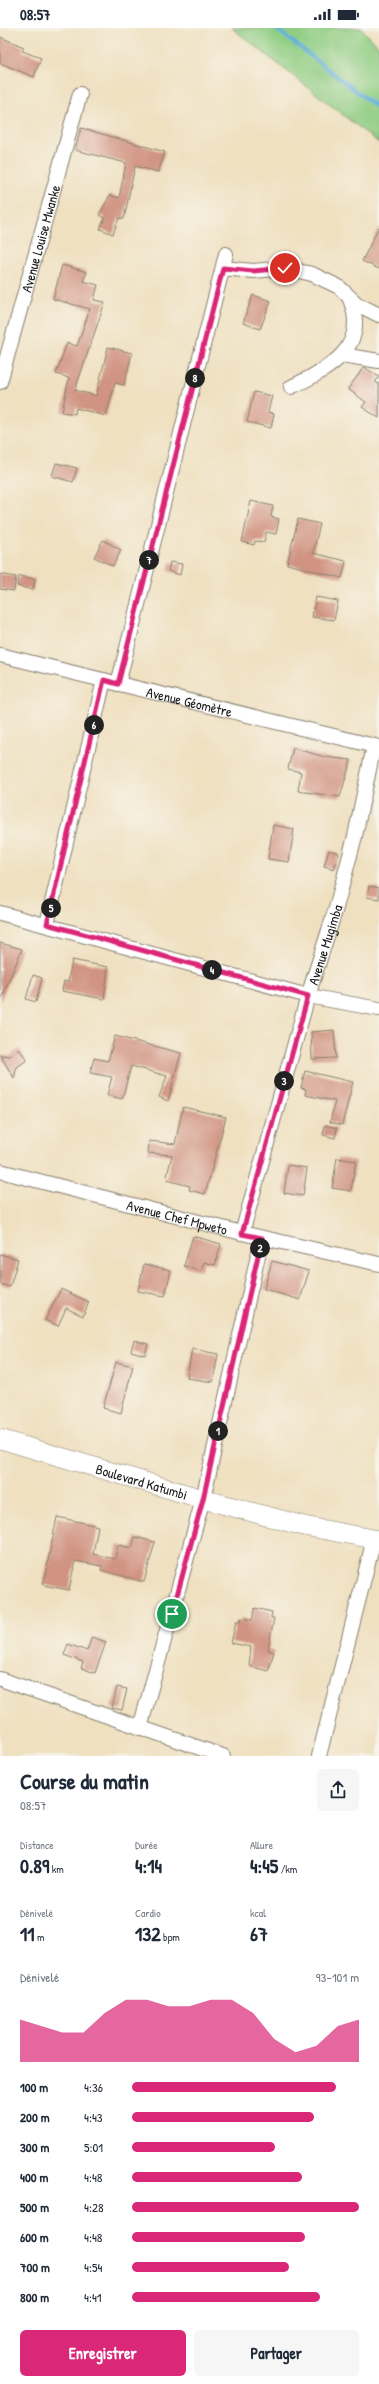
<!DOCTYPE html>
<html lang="fr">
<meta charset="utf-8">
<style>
body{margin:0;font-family:"Patrick Hand",sans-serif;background:#f6f6f7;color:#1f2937;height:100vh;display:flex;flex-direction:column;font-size:15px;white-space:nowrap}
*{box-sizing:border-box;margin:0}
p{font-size:13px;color:#747a83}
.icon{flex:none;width:22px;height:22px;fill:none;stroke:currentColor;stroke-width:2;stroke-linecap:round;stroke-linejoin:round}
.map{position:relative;height:1728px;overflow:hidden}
.side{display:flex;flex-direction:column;background:#fff;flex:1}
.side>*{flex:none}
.pin{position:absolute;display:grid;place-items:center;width:34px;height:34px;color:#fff;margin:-17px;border:2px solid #fff;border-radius:50%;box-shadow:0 1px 4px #0007}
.km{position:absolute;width:20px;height:20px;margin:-10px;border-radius:50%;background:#222;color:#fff;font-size:11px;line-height:20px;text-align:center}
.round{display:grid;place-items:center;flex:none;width:42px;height:42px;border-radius:6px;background:#f6f6f7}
.headline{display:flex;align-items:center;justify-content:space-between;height:68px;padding:0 20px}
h1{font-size:22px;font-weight:800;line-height:30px}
.metrics{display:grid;grid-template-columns:repeat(3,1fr);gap:6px;height:68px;padding:4px 20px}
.metrics div{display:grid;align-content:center}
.metrics b{font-size:20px;font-weight:800}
.metrics small{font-size:11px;font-weight:400}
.metrics p{font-size:11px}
.chart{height:112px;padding:8px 20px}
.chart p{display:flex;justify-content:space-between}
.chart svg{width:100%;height:72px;margin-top:4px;fill:#db2777;opacity:.7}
.primary-button{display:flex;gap:8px;margin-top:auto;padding:8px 20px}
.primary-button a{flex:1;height:46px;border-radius:6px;background:#db2777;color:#fff;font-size:16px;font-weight:800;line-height:46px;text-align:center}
.primary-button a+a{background:#f6f6f7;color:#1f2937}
ul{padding:0 20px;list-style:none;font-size:13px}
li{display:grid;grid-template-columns:64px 48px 1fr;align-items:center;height:30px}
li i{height:10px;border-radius:5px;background:#db2777}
.status{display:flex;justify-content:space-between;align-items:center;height:28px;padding:0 20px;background:#fff;direction:ltr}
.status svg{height:11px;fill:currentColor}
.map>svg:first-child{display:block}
</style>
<div class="status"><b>08:57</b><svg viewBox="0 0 49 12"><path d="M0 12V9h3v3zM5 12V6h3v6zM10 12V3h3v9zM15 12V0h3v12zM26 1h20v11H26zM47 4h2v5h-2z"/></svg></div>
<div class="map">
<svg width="379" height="1728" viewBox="0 0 379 1728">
<rect width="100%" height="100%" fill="#f7f3e8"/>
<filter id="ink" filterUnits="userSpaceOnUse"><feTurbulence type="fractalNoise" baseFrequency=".025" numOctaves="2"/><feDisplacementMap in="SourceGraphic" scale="8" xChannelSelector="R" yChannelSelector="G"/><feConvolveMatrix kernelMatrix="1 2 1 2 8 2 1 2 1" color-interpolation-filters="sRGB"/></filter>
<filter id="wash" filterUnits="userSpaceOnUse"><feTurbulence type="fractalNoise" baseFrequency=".012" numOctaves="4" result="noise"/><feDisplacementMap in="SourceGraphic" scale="16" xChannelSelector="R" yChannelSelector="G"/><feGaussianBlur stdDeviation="0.9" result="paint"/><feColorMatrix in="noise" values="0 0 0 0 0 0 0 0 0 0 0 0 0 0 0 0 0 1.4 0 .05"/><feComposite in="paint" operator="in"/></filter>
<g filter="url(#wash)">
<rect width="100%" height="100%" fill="#efe0c0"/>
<path fill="#91ce84" stroke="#567550" d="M232,0H361L379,19V115Z"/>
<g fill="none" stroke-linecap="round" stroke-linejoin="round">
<path stroke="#61b1dc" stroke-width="4" d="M275,0L379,81"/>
</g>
<g id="blocks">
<g fill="#d19483">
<path d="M0,9L24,19L22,23L41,30L34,49L0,35Z"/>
<path d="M81,100L165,124L158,144L135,138L124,191L119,190L113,206L100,201L105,190L99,187L110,167L119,170L126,135L75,122Z"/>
<path d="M379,199V241L362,233Z"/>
<path d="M62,237L87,244L83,253L98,257L94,272L105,274L75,362L96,368L108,319L132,325L124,357L115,355L106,388L76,380L75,386L62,384L69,350L56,346L67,315L77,318L90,281L53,271Z"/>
<path d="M253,267L271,273L260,301L243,295Z"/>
<path d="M364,339L379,349L375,354L379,356V390L362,379L366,374L348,361Z"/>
<path d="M254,364L272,368L268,384L274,386L271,400L247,394Z"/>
<path d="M56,435L77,440L73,454L52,448Z"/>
<path d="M251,473L273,478L271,489L279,491L276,506L266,504L264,514L255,513L254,517L242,514Z"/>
<path d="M298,491L320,496L313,525L346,533L342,550L287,536Z"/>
<path d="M103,512L121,522L113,538L94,529Z"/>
<path d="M170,534L182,536L180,547L168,543Z"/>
<path d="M0,546L16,549L14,563L0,561Z"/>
<path d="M19,548L35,551L33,562L17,558Z"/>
<path d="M316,569L338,573L334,592L312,589Z"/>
<path d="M293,720L325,729L351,732L340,769L298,763L301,744L288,741Z"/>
<path d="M273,797L294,801L289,834L268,831Z"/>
<path d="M329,822L339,825L334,841L324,838Z"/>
<path d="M369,858L379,860V871L367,869Z"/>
<path d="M0,915L22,921L0,974Z"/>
<path d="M72,932L108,939L104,971L62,963L64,953L68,954Z"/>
<path d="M33,947L42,950L36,974L26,971Z"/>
<path d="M334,1002L336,1030L312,1031L311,1004Z"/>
<path d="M115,1008L181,1025L168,1073L159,1069L167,1048L131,1038L122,1071L107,1067L112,1049L90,1045L94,1030L108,1033Z"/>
<path d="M19,1021L27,1032L17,1039L14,1050L0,1027L10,1028Z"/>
<path d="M305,1043L353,1054L342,1097L330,1094L335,1073L305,1067L306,1061L301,1060Z"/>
<path d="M183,1079L226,1089L205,1166L189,1162L190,1158L166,1152L172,1127L148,1125L149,1113L175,1116Z"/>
<path d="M325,1097L337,1100L335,1110L323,1107Z"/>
<path d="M337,1130L356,1133L351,1163L332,1160Z"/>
<path d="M288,1137L307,1140L303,1168L284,1165Z"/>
<path d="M193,1208L221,1216L215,1237L204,1234L201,1243L184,1238Z"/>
<path d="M0,1226L18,1231L10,1259L0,1256Z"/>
<path d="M272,1233L309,1243L300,1272L264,1261Z"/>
<path d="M144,1236L171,1242L165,1268L138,1263Z"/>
<path d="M61,1261L89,1274L83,1288L66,1280L58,1298L45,1292Z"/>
<path d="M134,1312L148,1316L145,1327L131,1323Z"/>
<path d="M192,1321L218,1326L213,1354L187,1350Z"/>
<path d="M116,1334L133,1338L121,1385L103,1380Z"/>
<path d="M57,1489L98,1498L93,1526L115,1531L118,1517L132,1520L135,1509L155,1514L144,1554L101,1542L102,1538L75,1533L69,1562L43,1557Z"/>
<path d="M255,1580L272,1584L271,1590H274L268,1622L274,1624L268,1643L249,1638L251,1619L231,1615L236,1594H240L241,1590L252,1592Z"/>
<path d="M92,1609L106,1614L95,1645L81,1640L83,1634L64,1627L68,1616L87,1623Z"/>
<path d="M117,1659L127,1661L122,1682L112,1680Z"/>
</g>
</g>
</g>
<g filter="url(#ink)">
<use href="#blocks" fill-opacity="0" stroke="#867e6e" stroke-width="1"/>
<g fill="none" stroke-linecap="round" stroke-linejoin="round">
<defs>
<g id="street">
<path d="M223,240L253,243L285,240L312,246L339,259L357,276L379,287"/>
<path d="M342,327L379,333"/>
<path id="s1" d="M0,354L80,66"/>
<path d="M291,359C330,341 371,318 349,269"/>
<path id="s2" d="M0,627L379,719"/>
<path d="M118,656L226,226"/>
<path d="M0,885L308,968L379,981"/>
<path d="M47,896L104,652"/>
<path id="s3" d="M0,1143L242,1205L379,1236"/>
<path id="s4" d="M242,1205L308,968L336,880L355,808L374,718"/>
<path d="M0,1651L223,1728"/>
<path d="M140,1700L203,1471L262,1210"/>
<path d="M319,1728L374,1511"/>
</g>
<g id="secondary">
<path id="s5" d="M0,1411L203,1471L304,1498L379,1512"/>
</g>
</defs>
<use href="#street" stroke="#867e6e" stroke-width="16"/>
<use href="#secondary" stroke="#867e6e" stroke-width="20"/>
<use href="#street" stroke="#fff" stroke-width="14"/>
<use href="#secondary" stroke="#fff" stroke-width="19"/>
</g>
</g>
<g fill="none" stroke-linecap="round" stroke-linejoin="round" filter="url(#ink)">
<defs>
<path id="route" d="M172,1586L203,1471L262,1210L242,1206L308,968L47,896L104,652L118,656L223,240L253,243L285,240"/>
</defs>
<use href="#route" stroke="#fff" stroke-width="8"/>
<use href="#route" stroke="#db2777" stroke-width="5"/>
</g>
<g text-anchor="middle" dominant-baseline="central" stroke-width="3.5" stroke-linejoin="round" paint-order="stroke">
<g font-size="14" fill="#1c1c1c" stroke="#f7f3e8">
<text stroke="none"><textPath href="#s1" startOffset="149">Avenue Louise Mwanke</textPath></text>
<text stroke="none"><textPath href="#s2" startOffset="195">Avenue Géomètre</textPath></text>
<text stroke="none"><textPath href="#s4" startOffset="300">Avenue Mugimba</textPath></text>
<text stroke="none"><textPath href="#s3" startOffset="183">Avenue Chef Mpweto</textPath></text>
<text stroke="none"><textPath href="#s5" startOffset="148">Boulevard Katumbi</textPath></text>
</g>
</g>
</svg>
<div class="pin" style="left:172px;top:1586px;background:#1e9e55"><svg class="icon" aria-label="arrive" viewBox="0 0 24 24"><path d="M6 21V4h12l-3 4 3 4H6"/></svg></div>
<div class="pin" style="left:285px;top:240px;background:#d93025"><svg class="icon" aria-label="check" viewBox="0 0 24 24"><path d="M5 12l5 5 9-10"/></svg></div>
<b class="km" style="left:218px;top:1403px">1</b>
<b class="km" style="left:260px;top:1220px">2</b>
<b class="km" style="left:284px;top:1053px">3</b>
<b class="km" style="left:212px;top:942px">4</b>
<b class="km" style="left:51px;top:880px">5</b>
<b class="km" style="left:94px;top:697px">6</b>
<b class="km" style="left:149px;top:532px">7</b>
<b class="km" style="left:195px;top:350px">8</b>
</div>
<section class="side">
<div class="headline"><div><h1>Course du matin</h1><p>08:57</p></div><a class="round"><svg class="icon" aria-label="share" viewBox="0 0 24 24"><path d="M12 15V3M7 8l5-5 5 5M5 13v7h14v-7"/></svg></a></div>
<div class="metrics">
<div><p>Distance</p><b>0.89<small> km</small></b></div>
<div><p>Durée</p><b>4:14</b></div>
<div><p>Allure</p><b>4:45<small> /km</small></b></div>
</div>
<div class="metrics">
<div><p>Dénivelé</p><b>11<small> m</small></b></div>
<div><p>Cardio</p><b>132<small> bpm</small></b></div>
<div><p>kcal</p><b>67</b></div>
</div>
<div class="chart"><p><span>Dénivelé</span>93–101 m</p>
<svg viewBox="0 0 160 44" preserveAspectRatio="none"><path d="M0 44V18L10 22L20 26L30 26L40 14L50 6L60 6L70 10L80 10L90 6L100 6L110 14L120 30L130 38L140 34L150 22L160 18V44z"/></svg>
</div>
<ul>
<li><b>100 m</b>4:36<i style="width:90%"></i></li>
<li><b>200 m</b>4:43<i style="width:80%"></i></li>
<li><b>300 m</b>5:01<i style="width:63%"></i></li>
<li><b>400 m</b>4:48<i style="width:75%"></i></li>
<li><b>500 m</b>4:28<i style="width:100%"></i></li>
<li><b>600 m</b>4:48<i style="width:76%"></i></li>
<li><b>700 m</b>4:54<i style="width:69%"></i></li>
<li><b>800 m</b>4:41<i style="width:83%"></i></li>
</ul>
<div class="primary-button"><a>Enregistrer</a><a>Partager</a></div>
</section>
